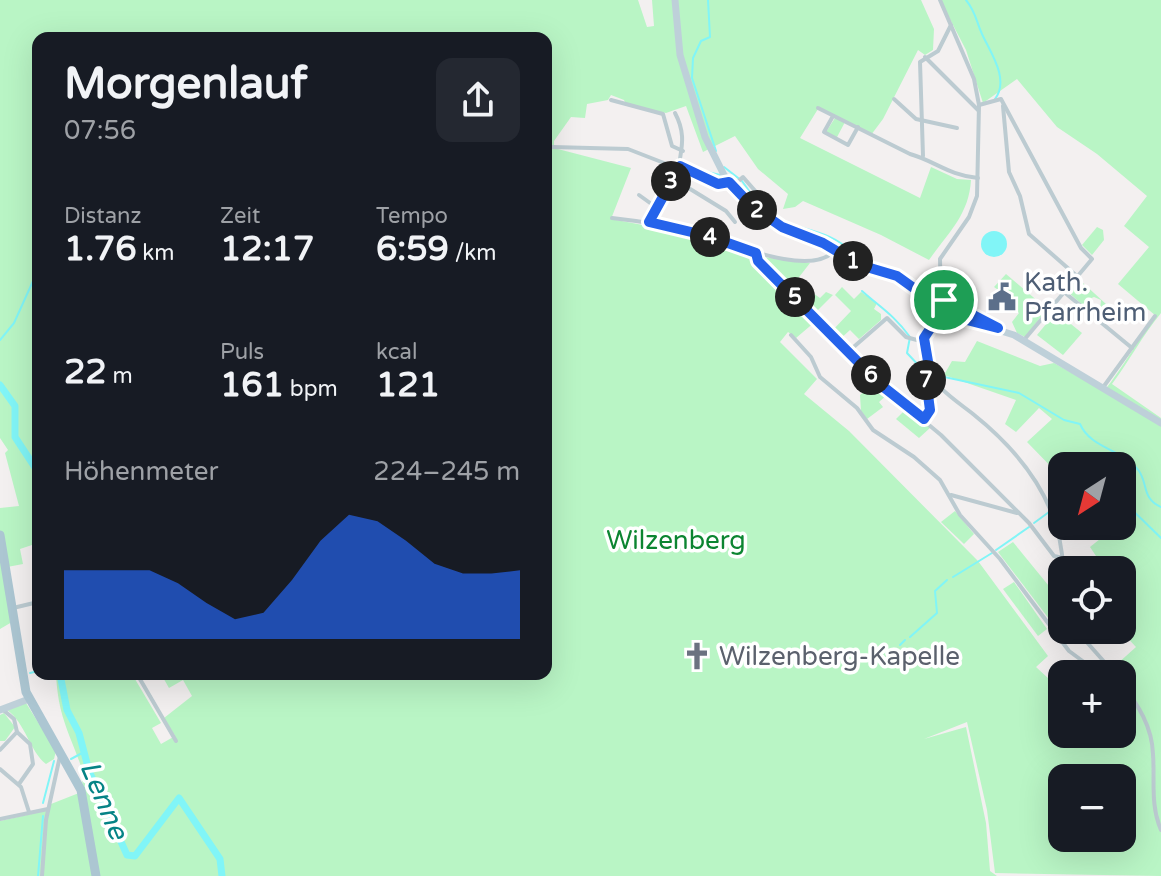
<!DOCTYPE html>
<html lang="de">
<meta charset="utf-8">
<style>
body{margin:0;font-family:"Varela Round",sans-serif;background:#242831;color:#f1f3f6;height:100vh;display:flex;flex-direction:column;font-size:30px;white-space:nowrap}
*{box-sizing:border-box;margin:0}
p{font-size:26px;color:#9ea1a6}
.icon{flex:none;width:44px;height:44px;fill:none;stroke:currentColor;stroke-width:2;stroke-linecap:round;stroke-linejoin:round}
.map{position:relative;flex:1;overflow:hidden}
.panel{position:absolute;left:32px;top:32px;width:520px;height:648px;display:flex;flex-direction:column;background:#171b24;border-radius:16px;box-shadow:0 8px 32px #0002}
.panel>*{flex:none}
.needle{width:52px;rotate:216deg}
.tools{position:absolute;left:1048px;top:452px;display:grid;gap:16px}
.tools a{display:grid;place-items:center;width:88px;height:88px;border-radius:16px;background:#171b24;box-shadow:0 8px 32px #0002;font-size:40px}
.pin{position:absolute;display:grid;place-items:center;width:68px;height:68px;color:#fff;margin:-34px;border:4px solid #fff;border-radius:50%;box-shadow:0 2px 8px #0007}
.km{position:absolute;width:40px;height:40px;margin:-20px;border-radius:50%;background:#222;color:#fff;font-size:22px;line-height:40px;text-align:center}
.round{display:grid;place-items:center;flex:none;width:84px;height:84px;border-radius:16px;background:#242831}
.overview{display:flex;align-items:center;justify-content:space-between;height:136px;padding:0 32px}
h1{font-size:44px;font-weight:700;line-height:60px}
.metrics{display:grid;grid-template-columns:repeat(3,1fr);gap:12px;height:136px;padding:8px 32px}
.metrics div{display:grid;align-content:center}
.metrics b{font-size:34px;font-weight:700}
.metrics small{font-size:22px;font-weight:400}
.metrics p{font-size:22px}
.chart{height:224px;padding:16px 32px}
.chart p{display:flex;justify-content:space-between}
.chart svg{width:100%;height:144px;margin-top:8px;fill:#2563eb;opacity:.7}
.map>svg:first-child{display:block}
</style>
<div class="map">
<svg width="1161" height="876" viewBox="0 0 1161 876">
<rect width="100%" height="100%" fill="#f3f0f0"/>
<g fill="#b9f5c5" fill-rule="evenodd">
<path d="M0,0H638L647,27L654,26L652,0H921L934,29L933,50L925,55L918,50L883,119L871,135L845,122L836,139L826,132L835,118L818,109L800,138L920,198L931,167L957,179L971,180C969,215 948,233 929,260L881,235L803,201L795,207L783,209L788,194L758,169L735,136L703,152L686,106L666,113L626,105L624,100L611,95L608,100L587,104L585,118L571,117L554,141V148L631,168L611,219L696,235L756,256L810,263L796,281L820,298L826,292L833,295L812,316L816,321L796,338L788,332L780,342L817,379L804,394L849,431L978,561L1048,656L1036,667L1062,691V734H1122V674H1106L1136,647L1120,630L1122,570H1082L1096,556L1090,547L1110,531L1106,526H1122V466H1062V478L1027,442L1052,419L1039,408L1016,432L1005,424L1016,400L944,375L952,361L965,362L977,341L1040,366L1054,363L1104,391C1124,366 1137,341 1156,316L1118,284L1149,247L1124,226L1147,196L1097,154L1057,127L1017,79L983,103L966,50L940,0H1161V313C1142,336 1130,360 1112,384L1161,418V876L995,873L987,810L967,722L924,739L966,727L986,823L990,871L997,876H0V821L49,810L51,804L84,791C81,781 83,774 81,766C68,730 58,715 56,674H132L161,723L152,728L161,744L175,736L164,718L192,696L183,680L169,688L161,674H546V38H38V543L20,549L23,564L2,568L12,622L0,629V508L19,506L5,453L8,450L0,438ZM1062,778H1122V838H1062Z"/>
<path d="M1097,227L1103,230L1104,240L1092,255L1082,245Z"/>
<path d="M1006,274L1047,309L1025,337L1017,333L1012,322L1019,313L1013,308L1017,303L994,287Z"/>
<path d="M1075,281L1083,283L1106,304L1096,315L1090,311L1100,310L1101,300L1094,297L1089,299L1088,310L1067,291Z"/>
<path d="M842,287L854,299L861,292L877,303L874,309L881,314V320L859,339L850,330L839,340L831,332L851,311L835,295Z"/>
<path d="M1056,312L1082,333L1063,355L1037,335Z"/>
<path d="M876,382L889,393L879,402L883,407L867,419L861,411L860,395Z"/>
<path d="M907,408L931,427L919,438L896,419Z"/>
<path d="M955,511L974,534L964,544L941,522Z"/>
<path d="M1013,542L1062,602L1064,630L1059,632L998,552Z"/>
<path d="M1014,582L1047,629L1038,636L1003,589Z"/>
<path d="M26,703L56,751L54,759L46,764C30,752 25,722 7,710Z"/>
<path d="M4,713L15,727L5,741H0V715Z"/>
</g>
<circle fill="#81f5f7" cx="994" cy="244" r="13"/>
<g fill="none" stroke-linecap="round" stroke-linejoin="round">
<g stroke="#81f5f7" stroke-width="2">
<path d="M708,0L710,37L701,41L693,58L692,78L716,151"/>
<path d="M966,0C976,12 976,21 982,34C990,52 1010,79 995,99"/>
<path d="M687,167L720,175"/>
<path d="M724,167L742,181L762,209"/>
<path d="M774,217C797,230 834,231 849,251"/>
<path d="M862,291C881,308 894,315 910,337L907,353L921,368"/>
<path d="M0,340L14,323L38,270"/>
<path d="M935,375L1019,393L1064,420L1080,424C1091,449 1123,449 1139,471C1148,484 1142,499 1161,507"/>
<path d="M1122,500L1161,538"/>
<path d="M1055,509L1062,504"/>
<path d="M1034,523L1049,512"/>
<path d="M996,550L1029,527"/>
<path d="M953,577L992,553"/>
<path d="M910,637L937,613L935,591L947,580"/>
<path d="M900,645L905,640"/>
<path d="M30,673L38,671"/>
<path d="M71,759L84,752"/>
<path d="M43,803L54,761"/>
<path d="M38,876L43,816"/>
</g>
<g stroke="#81f5f7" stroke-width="7">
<path d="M0,385L15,406V437L38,472"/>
<path d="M60,674L67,710L79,733L89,771L127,855L135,856L179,798L220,859L222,876"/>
</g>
<g stroke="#bccbd1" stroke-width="4">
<path d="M940,0L974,79L979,105L977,196L969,217L940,259L941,305"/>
<path d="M925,57L978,110"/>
<path d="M894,99L916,119L957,128"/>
<path d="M611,100L663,114L672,146L683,151"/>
<path d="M979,105L1001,99L1081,248L1092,259L1024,340"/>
<path d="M1003,106L1009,172L1020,196L1029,234L1078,277"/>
<path d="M818,108L910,154C935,161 948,175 978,178"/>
<path d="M675,113C692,145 672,160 682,184L726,211L735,222"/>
<path d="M833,116L824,132L848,145L858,127"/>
<path d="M552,147L628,149L718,184L729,182"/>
<path d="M923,156L920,62L938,51L951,25"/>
<path d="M734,185L743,177L763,200"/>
<path d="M639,195L657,208"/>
<path d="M612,218C639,221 665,225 692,232C723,240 811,280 835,250"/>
<path d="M649,222L679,168"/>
<path d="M756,253L758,261L881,385L941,435L1029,523L1054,556L1063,558"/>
<path d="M1064,292L1132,348"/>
<path d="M944,300L997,328"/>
<path d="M943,309C930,328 920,342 927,366C932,386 958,402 973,414C1023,454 1062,505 1063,570"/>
<path d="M791,335L811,357L820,377L857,408L873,430L914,457L940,480L960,515L1000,559L1069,651L1088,665L1103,669L1109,666"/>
<path d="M849,351L887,318L906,337L924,342"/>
<path d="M1104,386L1155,316"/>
<path d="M924,419L930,410L926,382L930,373"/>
<path d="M951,495L1017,513"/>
<path d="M13,608L38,602"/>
<path d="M1076,630L1115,674"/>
<path d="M137,674L176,741"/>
<path d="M1122,684C1138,705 1152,726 1153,754C1155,781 1150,804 1161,830"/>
<path d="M2,709L14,719L17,732"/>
<path d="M0,750L17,732L30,744L33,764L19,784"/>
<path d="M0,769L21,787L29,812"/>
<path d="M0,819L48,809"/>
<path d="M42,876L46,820L60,756"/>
</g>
<g stroke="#bed0d9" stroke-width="7">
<path d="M675,0L680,55L705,137L724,175L751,205L782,227L823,243L858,264L899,277L956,317L1014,335L1161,423"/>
<path d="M0,710L29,699"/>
</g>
<path stroke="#acc6d2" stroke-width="9" d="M0,535L26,692L81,790L96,876"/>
</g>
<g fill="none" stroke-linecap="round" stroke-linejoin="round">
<defs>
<path id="route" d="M680,166L718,184L729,182L751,205L782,227L823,243L860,265L897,276L940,307L944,300L998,328L963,319L943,309L924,338L930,373L926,380L930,410L924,419L881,385L758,261L756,253L708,236L649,222Z"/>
</defs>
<use href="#route" stroke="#fff" stroke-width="16"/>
<use href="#route" stroke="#2563eb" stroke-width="10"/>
</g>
<defs>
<symbol id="civic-bare" viewBox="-9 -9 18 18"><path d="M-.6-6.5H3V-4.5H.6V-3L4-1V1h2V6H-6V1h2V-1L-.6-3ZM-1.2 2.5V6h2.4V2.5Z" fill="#5c6f8a" stroke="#fff" stroke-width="2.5" paint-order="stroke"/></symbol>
<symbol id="church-bare" viewBox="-9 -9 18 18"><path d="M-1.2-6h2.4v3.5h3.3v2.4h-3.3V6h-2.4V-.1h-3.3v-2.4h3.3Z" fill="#6b7280" stroke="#fff" stroke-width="2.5" paint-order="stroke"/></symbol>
</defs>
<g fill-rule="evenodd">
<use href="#civic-bare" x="982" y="277" width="40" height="40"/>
<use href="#church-bare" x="677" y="636" width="40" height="40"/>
</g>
<g text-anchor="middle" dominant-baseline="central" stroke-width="7" stroke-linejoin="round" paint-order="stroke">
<g font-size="26" fill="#4e5e75" stroke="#fff" text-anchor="start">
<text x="1024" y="282">Kath.<tspan x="1024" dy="30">Pfarrheim</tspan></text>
</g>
<g font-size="26" fill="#0c8531" stroke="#fff">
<text x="676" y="540">Wilzenberg</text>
</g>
<g font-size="26" fill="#5b616d" stroke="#fff" text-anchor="start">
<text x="719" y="656">Wilzenberg-Kapelle</text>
</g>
<g font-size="28" font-style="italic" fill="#058386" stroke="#fff">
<text transform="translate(104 800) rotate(67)">Lenne</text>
</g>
</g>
</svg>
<div class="tools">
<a><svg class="needle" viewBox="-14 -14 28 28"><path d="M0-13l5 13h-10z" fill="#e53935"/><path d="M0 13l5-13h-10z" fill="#9ea1a6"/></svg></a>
<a><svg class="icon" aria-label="locate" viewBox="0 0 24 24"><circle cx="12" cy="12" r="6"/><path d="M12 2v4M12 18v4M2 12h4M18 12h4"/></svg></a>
<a>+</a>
<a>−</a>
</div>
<div class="pin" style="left:944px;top:300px;background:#1e9e55"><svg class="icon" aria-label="arrive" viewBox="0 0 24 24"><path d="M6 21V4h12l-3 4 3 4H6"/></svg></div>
<b class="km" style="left:853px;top:261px">1</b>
<b class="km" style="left:757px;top:210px">2</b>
<b class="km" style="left:671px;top:181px">3</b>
<b class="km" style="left:710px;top:237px">4</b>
<b class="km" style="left:795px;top:297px">5</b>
<b class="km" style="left:871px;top:375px">6</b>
<b class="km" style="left:926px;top:380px">7</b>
<section class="panel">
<div class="overview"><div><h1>Morgenlauf</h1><p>07:56</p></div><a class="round"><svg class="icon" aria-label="share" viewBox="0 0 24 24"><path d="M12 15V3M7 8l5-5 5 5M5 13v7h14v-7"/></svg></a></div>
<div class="metrics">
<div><p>Distanz</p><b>1.76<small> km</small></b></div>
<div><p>Zeit</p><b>12:17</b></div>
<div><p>Tempo</p><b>6:59<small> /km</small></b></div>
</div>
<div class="metrics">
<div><b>22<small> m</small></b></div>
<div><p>Puls</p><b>161<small> bpm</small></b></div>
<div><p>kcal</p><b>121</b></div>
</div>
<div class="chart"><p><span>Höhenmeter</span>224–245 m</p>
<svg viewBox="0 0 160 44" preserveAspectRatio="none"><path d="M0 44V23L10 23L20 23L30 23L40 27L50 33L60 38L70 36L80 26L90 14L100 6L110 8L120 14L130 21L140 24L150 24L160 23V44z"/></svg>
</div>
</section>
</div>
